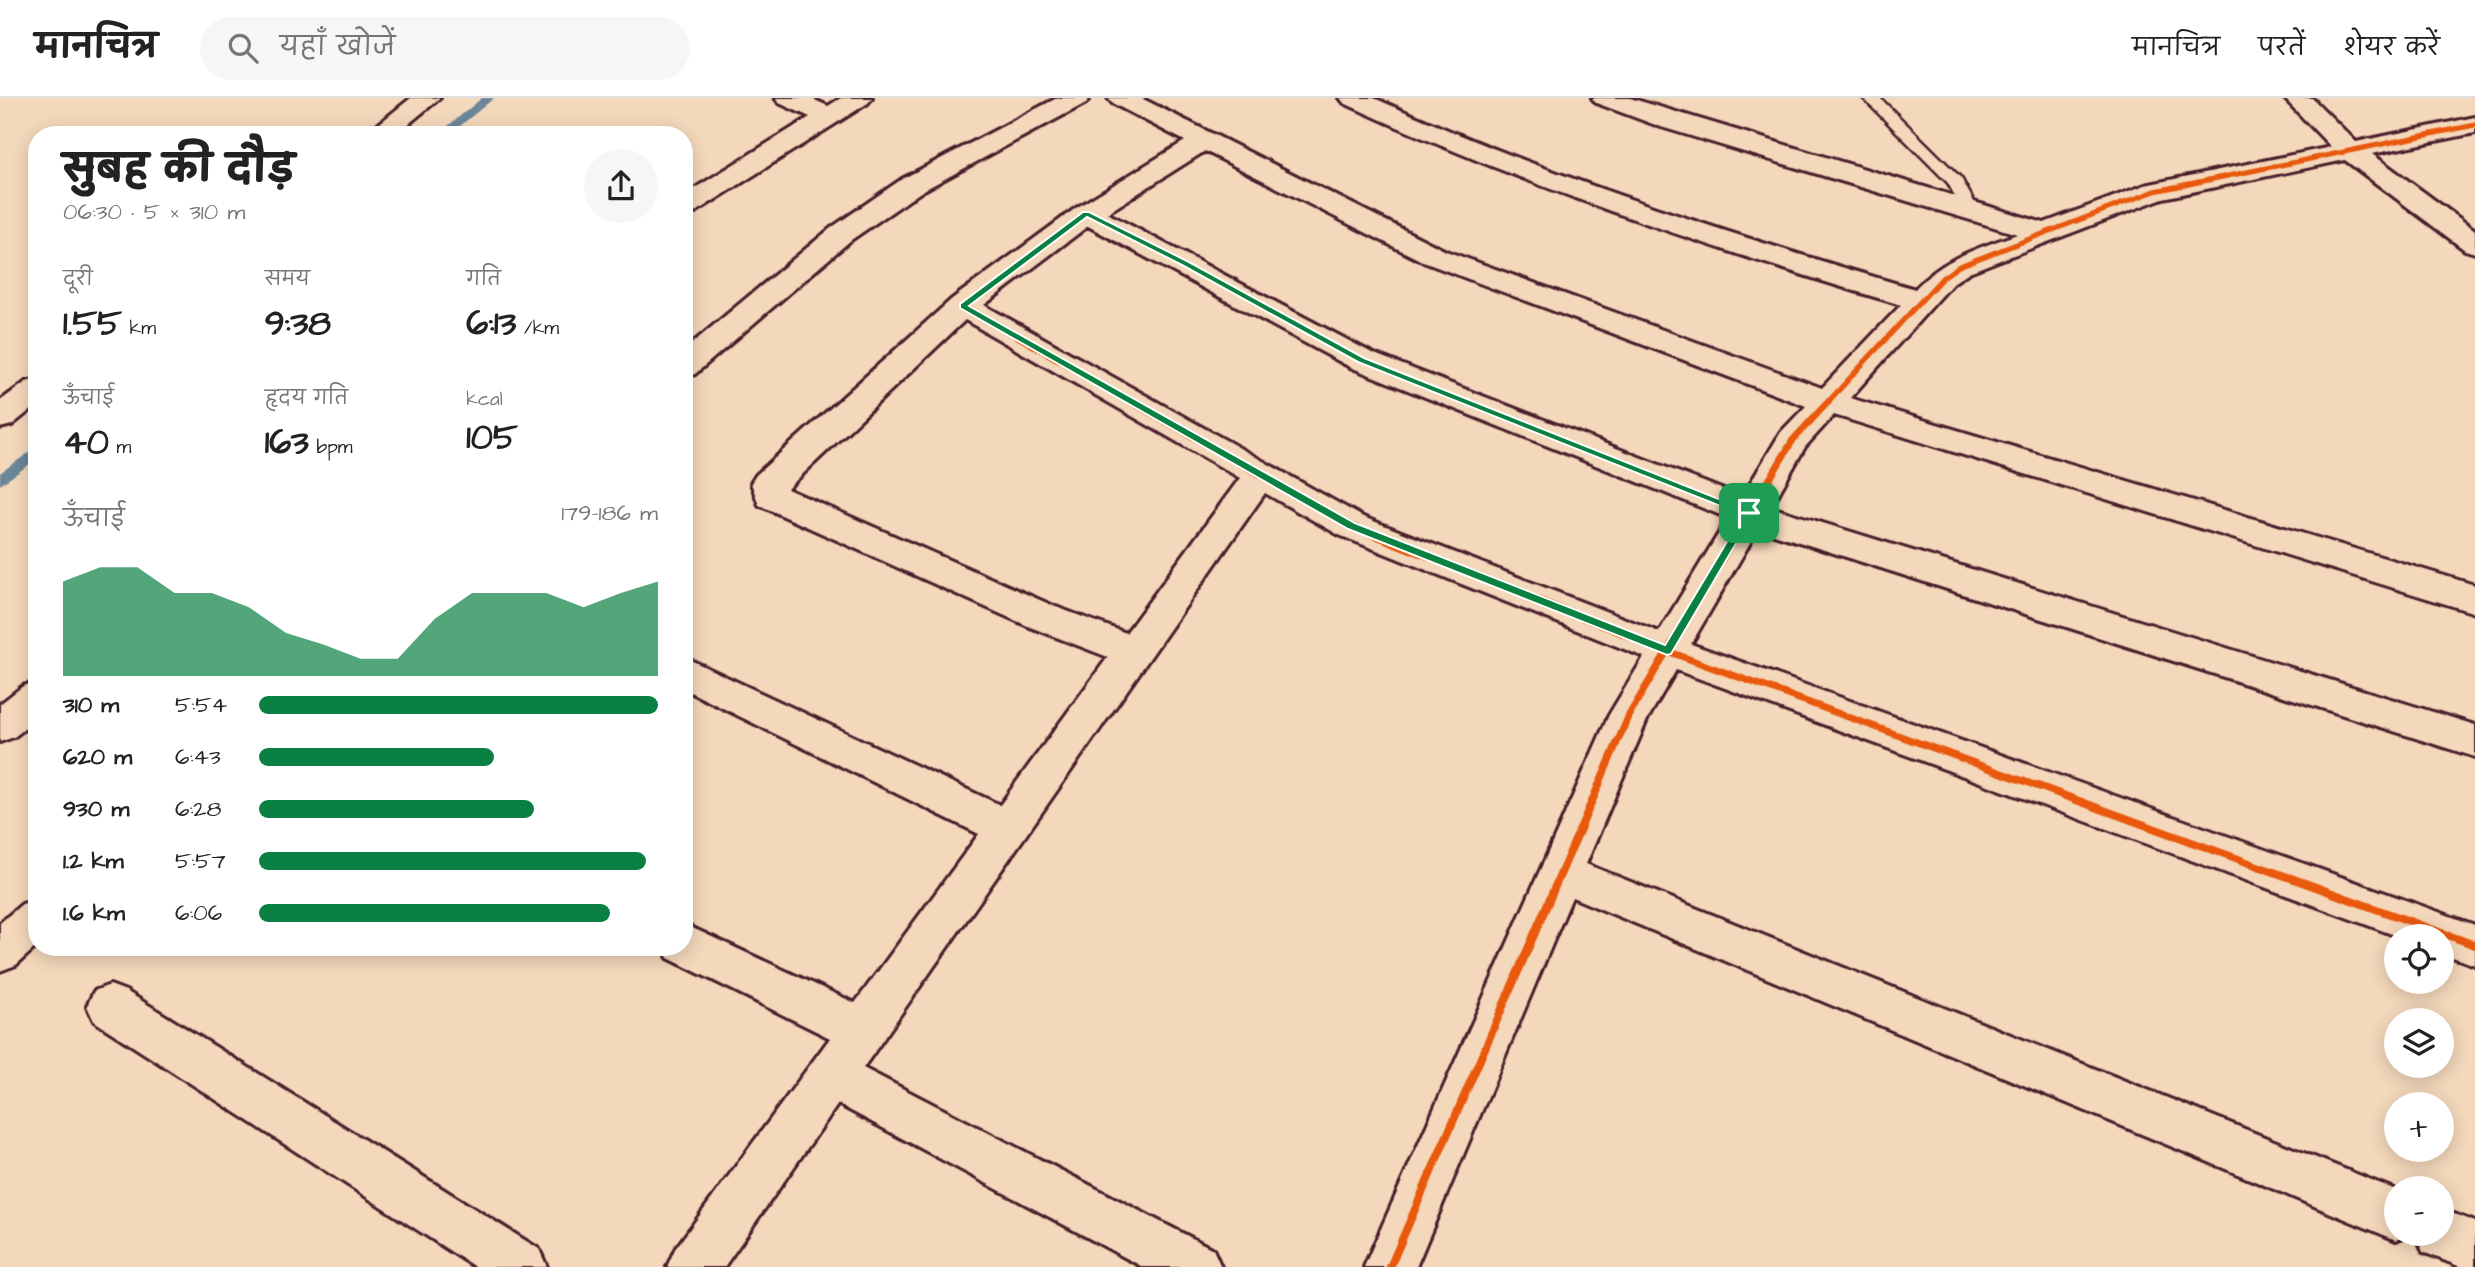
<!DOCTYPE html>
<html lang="hi">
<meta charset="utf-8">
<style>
body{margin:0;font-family:"Architects Daughter","Playpen Sans Deva",sans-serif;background:#f6f6f6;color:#222;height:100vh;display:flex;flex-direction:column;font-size:26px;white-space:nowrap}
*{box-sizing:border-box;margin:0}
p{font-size:23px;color:#767676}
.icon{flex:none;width:38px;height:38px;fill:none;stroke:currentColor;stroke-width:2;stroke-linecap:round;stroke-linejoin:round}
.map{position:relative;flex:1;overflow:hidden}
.side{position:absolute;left:28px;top:28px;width:665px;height:830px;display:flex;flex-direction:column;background:#fff;border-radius:28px;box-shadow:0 4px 18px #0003}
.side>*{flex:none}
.tools{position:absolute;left:2384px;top:826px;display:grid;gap:14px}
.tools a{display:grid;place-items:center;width:70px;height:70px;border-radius:50%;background:#fff;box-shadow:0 4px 18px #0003;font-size:35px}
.pin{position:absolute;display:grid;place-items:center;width:60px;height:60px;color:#fff;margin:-30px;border-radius:14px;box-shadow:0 4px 10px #0006}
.round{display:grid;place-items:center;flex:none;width:74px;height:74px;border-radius:37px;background:#f6f6f6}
.headline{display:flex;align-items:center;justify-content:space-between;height:119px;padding:0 35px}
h1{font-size:38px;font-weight:800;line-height:52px}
.figures{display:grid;grid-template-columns:repeat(3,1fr);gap:10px;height:119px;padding:7px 35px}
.figures div{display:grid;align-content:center}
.figures b{font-size:35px;font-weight:800}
.figures small{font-size:19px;font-weight:400}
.figures p{font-size:19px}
.chart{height:196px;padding:14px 35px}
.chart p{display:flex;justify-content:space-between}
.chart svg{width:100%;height:126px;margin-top:7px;fill:#0b8043;opacity:.7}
ul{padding:0 35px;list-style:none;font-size:23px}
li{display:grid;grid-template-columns:112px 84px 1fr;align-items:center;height:52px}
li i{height:18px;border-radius:9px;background:#0b8043}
header{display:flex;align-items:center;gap:42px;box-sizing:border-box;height:98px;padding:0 35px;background:#fff;border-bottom:2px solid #e0e0e0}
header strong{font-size:33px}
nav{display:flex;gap:38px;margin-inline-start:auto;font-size:24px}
.search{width:490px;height:63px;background:#f6f6f6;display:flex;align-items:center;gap:18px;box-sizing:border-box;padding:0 24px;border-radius:38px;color:#767676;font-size:26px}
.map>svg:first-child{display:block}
</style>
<header>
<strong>मानचित्र</strong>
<div class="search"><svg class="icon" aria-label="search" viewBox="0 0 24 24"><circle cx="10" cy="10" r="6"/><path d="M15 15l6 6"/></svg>यहाँ खोजें</div>
<nav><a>मानचित्र</a><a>परतें</a><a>शेयर करें</a></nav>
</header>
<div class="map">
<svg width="2475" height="1169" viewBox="0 0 2475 1169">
<rect width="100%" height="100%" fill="#f4d8bb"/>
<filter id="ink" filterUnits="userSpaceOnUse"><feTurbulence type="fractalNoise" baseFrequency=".0143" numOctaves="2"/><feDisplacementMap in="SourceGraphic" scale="14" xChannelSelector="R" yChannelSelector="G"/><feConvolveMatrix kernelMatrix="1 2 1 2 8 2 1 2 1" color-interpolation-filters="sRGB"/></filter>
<g filter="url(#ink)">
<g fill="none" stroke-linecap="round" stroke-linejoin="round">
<g fill="#6a8698" fill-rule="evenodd">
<path d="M482,0H494L449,37H437Z"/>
<path d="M37,349V361L0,387V375Z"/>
</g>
<defs>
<path id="lane" d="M1863,0H1880L1961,80L1979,113L1977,117H1965L1948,85Z"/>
<g id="street">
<path d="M411,0H440L395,37H365Z"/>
<path d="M775,0H810L828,8L841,0H872L868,5L694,115L684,117V97L810,19L779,5Z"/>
<path d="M1057,0H1090L1086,5L922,93L851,142L695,276L684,279V252L831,130L902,81Z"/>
<path d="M1108,0H1141L1446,153L1822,290L1901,207C1711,150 1524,88 1344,5L1340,0H1374C1549,79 1731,137 1915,191C1945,159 1977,151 2017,136L1661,29L1596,5L1592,0H1630L2044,125L2145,87L2331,49L2284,0H2312L2356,44L2475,19V35L2372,56L2475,132V155L2465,152L2345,62L2163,100L1969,174L1953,185L1850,300L2475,487V515L1834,317L1805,349L1771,409L2475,627V659L1758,431L1691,546L2475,827V867L2441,855V838H2397L1676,572L1647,622L1586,766L2396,1092V1136H2411L2396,1142L1572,799L1416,1169H1364L1609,617L1644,559L1339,437L1265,395L863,970L1213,1151L1221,1169H1143L838,1006L724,1169H667L675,1151L830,940L668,860L663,849H684V826L855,905L979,736L684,591V559L1000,707L1108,559L1030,529L759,407L751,385L756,377L952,201L1076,110L1185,43L1112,5ZM1205,53L1426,165L1806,308L1781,334L1742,399L1372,255L1107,115ZM1088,128L1350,269L1728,420L1659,534L1363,419L984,207ZM965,222L1240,380L1126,535L1056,509L787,391Z"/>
<path d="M37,281V307L12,327L0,330V303L26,284Z"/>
<path d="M37,584V621L14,639L0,644V606L23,588Z"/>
<path d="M37,801V848L16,867L0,873V825L22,806Z"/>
<path d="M110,887L126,893L539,1151L547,1169H475L94,923L87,908L94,893Z"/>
<path d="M2441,1111L2475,1124V1169H2461L2423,1154L2416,1136H2441Z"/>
</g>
</defs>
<use href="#lane" stroke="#4a1f2b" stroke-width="5"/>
<use href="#street" stroke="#4a1f2b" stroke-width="6"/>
<use href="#lane" fill="#f4d8bb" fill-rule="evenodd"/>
<use href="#street" fill="#f4d8bb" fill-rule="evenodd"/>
<defs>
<g id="cycleway-far2">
<path d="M963,208L1135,306"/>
<path d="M1826,306L1943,179L1959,168L2155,93L2475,27"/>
</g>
<g id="cycleway-far1">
<path d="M1132,304L1351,428L1667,553L2040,689"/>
<path d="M1598,689L1629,617L1793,342L1828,304"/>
</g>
<g id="cycleway">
<path d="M2035,687L2475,847"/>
<path d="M1390,1169L1599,687"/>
</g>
</defs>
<use href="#cycleway-far2" stroke="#f4d8bb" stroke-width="9"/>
<use href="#cycleway-far1" stroke="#f4d8bb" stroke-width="11"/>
<use href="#cycleway" stroke="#f4d8bb" stroke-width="12"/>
<use href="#cycleway-far2" stroke="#e8590c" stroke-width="5"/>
<use href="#cycleway-far1" stroke="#e8590c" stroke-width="7"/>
<use href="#cycleway" stroke="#e8590c" stroke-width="8"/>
</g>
</g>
<path fill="#0b8043" stroke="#fff" stroke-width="2" fill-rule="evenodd" d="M1083,114H1089L1189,164L1364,260L1754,415L1671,556L1667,557L1348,431L960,210V206ZM1087,119L1182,167L1358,264L1743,417L1665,547L1355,425L969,208Z"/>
</svg>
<div class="tools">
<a><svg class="icon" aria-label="locate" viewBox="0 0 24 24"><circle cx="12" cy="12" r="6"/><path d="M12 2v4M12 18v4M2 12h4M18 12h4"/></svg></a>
<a><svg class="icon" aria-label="layers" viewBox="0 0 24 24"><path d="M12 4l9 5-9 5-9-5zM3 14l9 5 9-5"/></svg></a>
<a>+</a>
<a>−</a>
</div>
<div class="pin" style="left:1749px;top:415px;background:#1e9e55"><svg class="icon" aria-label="arrive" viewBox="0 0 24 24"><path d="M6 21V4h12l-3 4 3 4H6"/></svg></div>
<section class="side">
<div class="headline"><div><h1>सुबह की दौड़</h1><p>06:30 · 5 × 310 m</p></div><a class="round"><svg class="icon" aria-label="share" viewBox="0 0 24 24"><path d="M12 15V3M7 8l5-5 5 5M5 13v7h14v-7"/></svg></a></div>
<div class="figures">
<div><p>दूरी</p><b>1.55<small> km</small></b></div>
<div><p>समय</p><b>9:38</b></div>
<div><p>गति</p><b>6:13<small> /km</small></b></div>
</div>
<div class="figures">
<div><p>ऊँचाई</p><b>40<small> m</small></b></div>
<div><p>हृदय गति</p><b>163<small> bpm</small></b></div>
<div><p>kcal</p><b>105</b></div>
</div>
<div class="chart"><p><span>ऊँचाई</span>179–186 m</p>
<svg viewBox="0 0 160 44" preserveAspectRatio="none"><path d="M0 44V11L10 6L20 6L30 15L40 15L50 20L60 29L70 33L80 38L90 38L100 24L110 15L120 15L130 15L140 20L150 15L160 11V44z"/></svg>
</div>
<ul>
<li><b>310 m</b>5:54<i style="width:100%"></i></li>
<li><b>620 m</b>6:43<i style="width:59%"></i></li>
<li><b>930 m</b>6:28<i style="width:69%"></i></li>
<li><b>1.2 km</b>5:57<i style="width:97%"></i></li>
<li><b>1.6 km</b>6:06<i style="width:88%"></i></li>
</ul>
</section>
</div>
